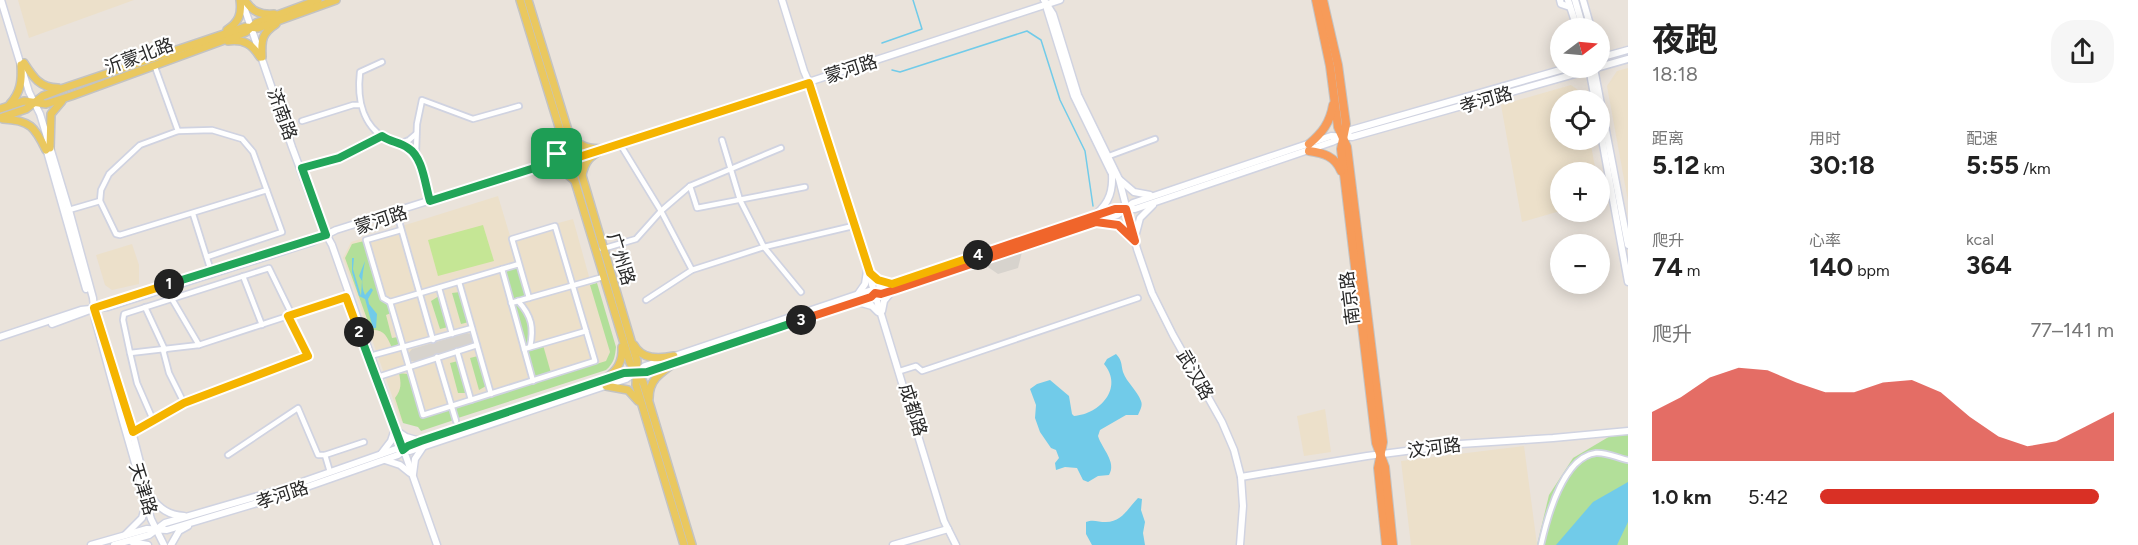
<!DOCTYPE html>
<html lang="zh">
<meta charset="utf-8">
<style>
body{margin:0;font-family:Figtree,"Noto Sans SC",sans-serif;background:#f6f6f6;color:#222;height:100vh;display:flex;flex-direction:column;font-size:22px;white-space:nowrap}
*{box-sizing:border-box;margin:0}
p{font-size:20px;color:#767676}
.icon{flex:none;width:33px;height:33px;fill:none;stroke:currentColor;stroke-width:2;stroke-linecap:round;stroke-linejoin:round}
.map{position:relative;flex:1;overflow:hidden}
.drawer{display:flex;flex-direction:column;background:#fff;width:510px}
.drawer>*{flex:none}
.needle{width:39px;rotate:74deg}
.fabs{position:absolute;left:1550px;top:18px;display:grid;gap:12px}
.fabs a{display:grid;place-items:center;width:60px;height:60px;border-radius:50%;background:#fff;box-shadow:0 3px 15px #0003;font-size:30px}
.pin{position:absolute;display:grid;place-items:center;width:51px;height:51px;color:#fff;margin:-26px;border-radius:12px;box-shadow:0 3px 9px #0006}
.km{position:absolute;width:30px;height:30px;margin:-15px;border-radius:50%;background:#222;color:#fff;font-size:16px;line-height:30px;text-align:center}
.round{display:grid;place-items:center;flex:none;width:63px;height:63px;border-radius:24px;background:#f6f6f6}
.head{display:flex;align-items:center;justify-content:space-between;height:102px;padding:0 24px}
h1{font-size:33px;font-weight:700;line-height:45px}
.metrics{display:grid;grid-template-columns:repeat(3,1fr);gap:9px;height:102px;padding:6px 24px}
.metrics div{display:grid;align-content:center}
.metrics b{font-size:26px;font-weight:700}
.metrics small{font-size:16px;font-weight:400}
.metrics p{font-size:16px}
.chart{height:168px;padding:12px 24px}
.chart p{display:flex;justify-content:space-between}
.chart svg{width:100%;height:108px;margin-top:6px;fill:#d93025;opacity:.7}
ul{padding:0 24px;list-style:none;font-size:20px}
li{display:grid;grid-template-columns:96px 72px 1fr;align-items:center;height:45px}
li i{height:15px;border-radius:8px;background:#d93025}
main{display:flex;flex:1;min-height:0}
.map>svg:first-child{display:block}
</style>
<main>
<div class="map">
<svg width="1628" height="545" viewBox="0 0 1628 545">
<rect width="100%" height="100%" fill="#eae3db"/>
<g fill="#ece0ca">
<path d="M18,0H134L29,38Z"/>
<path d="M1628,68V201L1607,86L1617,71Z"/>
<path d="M1571,85L1582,93L1584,100H1560V140H1590L1596,172H1560V211L1522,222L1501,105Z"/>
<path d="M498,196L510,236L573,219L610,352L606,362L419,423L401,421L343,258L351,242Z"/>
<path d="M132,244L139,265V284L112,290L105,285L96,255Z"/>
<path d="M1325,409L1331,452L1304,456L1297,416Z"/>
<path d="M1524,446L1537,545H1411L1401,461Z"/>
</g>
<g fill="#b2df99">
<path d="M364,241L382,300L388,304L391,313L386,315L392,338L398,337L399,343L394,348H392C387,336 384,329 371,330L345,258L352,244Z"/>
<path d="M517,268L526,295L525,297L515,300L513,299L505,274L506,271Z"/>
<path d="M597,283L616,347C615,357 614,363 606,370L458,418L455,408L606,361L610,352L590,285Z"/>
<path d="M460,292L469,322L461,324L452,293Z"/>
<path d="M439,296L448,327L440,329L431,301Z"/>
<path d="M518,303C527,314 532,331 529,345H527L525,343L515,308V304Z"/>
<path d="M543,345L551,373L537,377L534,375L528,349Z"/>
<path d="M478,356L486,386L479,390L470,358Z"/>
<path d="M458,361L467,393H458L450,363Z"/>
<path d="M399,373L407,374L410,378L420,415L424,418L451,409L454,420L421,431L418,427L403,423L395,398C402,389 401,383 399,373Z"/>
<path d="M1628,431V545H1537L1549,495L1573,458L1617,432Z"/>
</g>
<path fill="#c5e695" d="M483,225L494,261L438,276L428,240Z"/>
<g fill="#d7d3cd">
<path d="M1022,252L1018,268L998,274L985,265Z"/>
<path d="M467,333L472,335L474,340L470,345L416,361H411L408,357V354L412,349Z"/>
</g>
<g fill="#71cbe9">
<path d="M352,258H354L353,269L361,296L362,281L359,276L365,261C363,272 360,285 365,295L371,288L373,290L368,299L369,304L377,314L376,328H373L365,299L359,296L352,272Z"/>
<path d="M1116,354C1122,360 1121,364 1123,372C1127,383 1137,390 1141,401C1143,406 1140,410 1138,415H1126L1100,430L1098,436C1102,449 1117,462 1109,475L1098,476L1088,482L1083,480L1077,468L1065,467L1056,470L1055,463L1059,458L1056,450L1051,448L1040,432L1035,418L1036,405L1030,389L1037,384L1050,380L1069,396L1072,414L1074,416C1100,414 1124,388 1104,364L1107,359Z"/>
<path d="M1628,482V522L1617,545H1556L1593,502Z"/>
<path d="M1138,498L1142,499L1141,510L1145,522L1143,533L1145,545H1092L1086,534V522C1093,519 1098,522 1106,522C1122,522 1128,508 1138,498Z"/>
</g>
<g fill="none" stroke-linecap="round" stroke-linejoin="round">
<g stroke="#71cbe9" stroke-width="1.5">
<path d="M882,43L922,29L913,0"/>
<path d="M892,70L900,72L1027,31L1041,40L1060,100L1085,151L1093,206"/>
</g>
<defs>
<g id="street">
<path d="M382,62L360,72C357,98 362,125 386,139C397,145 406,145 415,155"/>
<path d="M155,67L178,131"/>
<path d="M302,121L353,105H360"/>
<path d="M722,140L740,200L764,247L801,292"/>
<path d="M399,144L409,140L416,134"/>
<path d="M620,144L661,211L692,270"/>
<path d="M1109,156L1155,139"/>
<path d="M302,168L339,158L382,136"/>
<path d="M690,186L697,208L805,187"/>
<path d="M430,201L416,153L417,124L422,100L473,119L519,106"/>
<path d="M69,210L100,201"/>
<path d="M193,214L211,271"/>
<path d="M397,214L433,340"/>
<path d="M602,249L636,239L661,211L690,186L781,148"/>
<path d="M207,257L282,232L253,152L242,139L212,130L178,131L140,145L109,174L101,190L100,201L116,234L120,235L267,190"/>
<path d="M519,264L390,302L423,415L595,361L555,226L512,239L529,298"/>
<path d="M502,269L533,381"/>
<path d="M243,276L262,325"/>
<path d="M459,282L491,394"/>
<path d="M439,288L452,334"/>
<path d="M172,299L199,345"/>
<path d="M646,300L692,270L764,247L853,226"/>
<path d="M518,301C532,316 534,328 530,347"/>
<path d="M390,302L383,298L366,240L401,230"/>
<path d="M511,303L603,277"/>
<path d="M145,307L165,350"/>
<path d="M290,316L347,297"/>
<path d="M524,349L586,331"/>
<path d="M163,350L169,373L184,403"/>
<path d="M457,351L471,400"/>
<path d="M130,353L123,320L124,314L269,268L292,315"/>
<path d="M370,356L472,328"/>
<path d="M437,357L456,421"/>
<path d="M900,371L916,366L922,371L1138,298"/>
<path d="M378,377L477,345"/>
<path d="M133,433L184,403L308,356L288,316L199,345L130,353L137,383L154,422"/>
<path d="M228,455L298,408L318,455H325L364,442"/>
<path d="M325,455L330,472"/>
<path d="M1541,545C1547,518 1563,457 1596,453C1607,452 1617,458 1628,460"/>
</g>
<g id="secondary">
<path d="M1,0L29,92L40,114L69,210L93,298L95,319L122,418L151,519L164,545"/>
<path d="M782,0L804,71L814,94L944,521L956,545"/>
<path d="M1044,0L1053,14L1078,95L1119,179L1137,249L1152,293L1173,335L1222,422L1234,450L1241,477L1243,506L1240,545"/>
<path d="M1560,0L1561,4L1570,7"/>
<path d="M1568,0L1577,28"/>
<path d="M1575,0L1583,28"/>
<path d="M1583,0L1591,28"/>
<path d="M242,1L292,147L321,225L332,245L437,545"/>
<path d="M1047,9L1074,96L1111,172"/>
<path d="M1599,58L1628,50"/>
<path d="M1589,68L1595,100"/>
<path d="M1594,68L1628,245"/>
<path d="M1599,123L1628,282"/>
<path d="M46,148L86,289"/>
<path d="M1120,180L1134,192L1150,195"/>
<path d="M1096,214C1110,202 1113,190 1112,172"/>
<path d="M1102,222L1118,225L1134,240"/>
<path d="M1135,237L1140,218L1153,205"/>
<path d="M858,294L865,284L867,271"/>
<path d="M858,302L872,306L878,312"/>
<path d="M882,311L884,301L892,291"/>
<path d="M52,324L90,310"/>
<path d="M101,326L128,416L150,501"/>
<path d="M0,337L81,310L108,307L312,242L336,230L561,159L582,156L1060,0"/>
<path d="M397,431L406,437L420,441"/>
<path d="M381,454L391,441L395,429"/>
<path d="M385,460L400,465L410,473"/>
<path d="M413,474L415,459L423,447"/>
<path d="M1241,477L1367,456L1460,444L1553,438L1628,431"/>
<path d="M150,497C161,509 168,515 184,516"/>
<path d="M126,534L142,518L146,504"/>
<path d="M132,542L148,545"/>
<path d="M91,545L147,529L167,530L284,495L398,455L408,446L624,373L647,372L871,297L879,288L1115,209H1135L1332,142L1343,137L1351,130L1567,68"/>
<path d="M114,545L149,535L165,523L282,489L396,449L410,451L626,379L645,366L856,295L869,291L881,294L1096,222L1117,215L1133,203L1331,136L1352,137L1628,59"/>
<path d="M171,545L179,531L188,526"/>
<path d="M893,545L948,529"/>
</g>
<g id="primary">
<path d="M245,0C252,12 261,15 274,14"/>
<path d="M520,0L567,153L578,162L637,361L636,385L684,545"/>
<path d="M528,0L574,150L570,165L630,363L643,382L692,545"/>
<path d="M227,30C239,22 242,14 240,0"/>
<path d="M228,41C244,39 252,44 260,57"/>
<path d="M262,57C261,40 262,33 276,24"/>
<path d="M24,63C33,77 40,88 58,88"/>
<path d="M10,104C21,92 22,80 21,65"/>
<path d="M0,109L24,101L46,104L71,96L246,32L256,23L318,0"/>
<path d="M0,118L26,109L43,96L64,88L245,27L258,28L336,0"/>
<path d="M3,119C30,120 35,127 46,150"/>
<path d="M572,137C581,148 590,149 604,149"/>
<path d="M50,148L51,114L62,101"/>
<path d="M547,164L557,154L560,139"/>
<path d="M547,167L562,170L574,180"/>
<path d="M582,175C585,161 590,156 602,150"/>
<path d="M634,345C642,360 659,359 674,356"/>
<path d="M605,379C617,371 623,362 622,347"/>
<path d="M606,386L628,390L638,401"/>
<path d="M649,398C649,380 660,373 674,363"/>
</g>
<g id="highway">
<path d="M1316,0L1330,66L1338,127L1347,147L1383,442L1378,468L1386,545"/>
<path d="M1323,0L1338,65L1346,124L1341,149L1376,443L1385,467L1393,545"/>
<path d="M1309,144C1322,133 1330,123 1333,105"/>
<path d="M1309,151C1323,153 1335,156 1341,171"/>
</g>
</defs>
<use href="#street" stroke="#d0d3e1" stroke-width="8"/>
<use href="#secondary" stroke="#d0d3e1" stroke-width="9"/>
<use href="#primary" stroke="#c3c3c3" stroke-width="10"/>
<use href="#highway" stroke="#c3c3c3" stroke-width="10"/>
<use href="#street" stroke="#fff" stroke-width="4.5"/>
<use href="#secondary" stroke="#fff" stroke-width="6"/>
<use href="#primary" stroke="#eac85f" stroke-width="7"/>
<use href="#highway" stroke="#f79b59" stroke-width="8"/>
</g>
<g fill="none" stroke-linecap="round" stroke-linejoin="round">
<defs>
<path id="split-1" d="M169,284L326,235L302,168L339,158L382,136C390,142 400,142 408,148C423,157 425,185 430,201L547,164L557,154"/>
<path id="split-2" d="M169,284L94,308L133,432L184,403L308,356L288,316L346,297L359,332"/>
<path id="split-3" d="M359,332L403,450L408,446L421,441L624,373L647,372L801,320"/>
<path id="split-4" d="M801,320L871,297L875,293L881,294L894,290L1096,222L1118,225L1135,241L1126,209H1115L978,255"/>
<path id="split-5" d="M557,154L561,134L567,153L572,158L582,156L809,83L870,273L878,280L892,284L978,255"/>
</defs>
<use href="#split-1" stroke="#fff" stroke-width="12"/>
<use href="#split-2" stroke="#fff" stroke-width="12"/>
<use href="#split-3" stroke="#fff" stroke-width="12"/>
<use href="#split-4" stroke="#fff" stroke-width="12"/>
<use href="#split-5" stroke="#fff" stroke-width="12"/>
<use href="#split-1" stroke="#22a559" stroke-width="8"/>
<use href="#split-2" stroke="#f5b400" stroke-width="8"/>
<use href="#split-3" stroke="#22a559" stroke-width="8"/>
<use href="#split-4" stroke="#f0652b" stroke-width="8"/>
<use href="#split-5" stroke="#f5b400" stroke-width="8"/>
</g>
<g text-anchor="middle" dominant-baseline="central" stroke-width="4.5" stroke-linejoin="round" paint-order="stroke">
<g font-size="18" fill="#282828" stroke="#fff">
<text transform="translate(139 56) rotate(-20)">沂蒙北路</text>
<text transform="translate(851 69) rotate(-18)">蒙河路</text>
<text transform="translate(1486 100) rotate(-16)">孝河路</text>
<text transform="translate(282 114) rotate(70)">济南路</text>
<text transform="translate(381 220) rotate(-18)">蒙河路</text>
<text transform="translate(621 259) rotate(73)">广州路</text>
<text transform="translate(1350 298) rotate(-97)">南京路</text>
<text transform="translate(1195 375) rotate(60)">武汉路</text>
<text transform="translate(913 410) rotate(73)">成都路</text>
<text transform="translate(1434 448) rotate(-7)">汶河路</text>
<text transform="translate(143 489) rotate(73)">天津路</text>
<text transform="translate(282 495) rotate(-18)">孝河路</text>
</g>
</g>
</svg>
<div class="fabs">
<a><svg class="needle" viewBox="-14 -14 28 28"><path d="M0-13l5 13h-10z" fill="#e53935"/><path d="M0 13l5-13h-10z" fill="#767676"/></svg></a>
<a><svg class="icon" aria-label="locate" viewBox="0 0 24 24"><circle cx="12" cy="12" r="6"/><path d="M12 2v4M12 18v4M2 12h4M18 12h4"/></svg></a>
<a>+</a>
<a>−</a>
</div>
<div class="pin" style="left:557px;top:154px;background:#1e9e55"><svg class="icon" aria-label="arrive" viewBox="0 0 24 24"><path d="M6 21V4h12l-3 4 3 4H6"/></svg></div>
<b class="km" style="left:169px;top:284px">1</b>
<b class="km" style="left:359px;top:332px">2</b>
<b class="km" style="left:801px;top:320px">3</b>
<b class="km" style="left:978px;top:255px">4</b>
</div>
<section class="drawer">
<div class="head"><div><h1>夜跑</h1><p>18:18</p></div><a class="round"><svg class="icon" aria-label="share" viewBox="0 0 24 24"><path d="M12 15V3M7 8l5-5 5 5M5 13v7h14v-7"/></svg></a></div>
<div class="metrics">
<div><p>距离</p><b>5.12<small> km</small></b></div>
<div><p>用时</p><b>30:18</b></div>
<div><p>配速</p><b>5:55<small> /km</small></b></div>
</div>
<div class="metrics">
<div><p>爬升</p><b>74<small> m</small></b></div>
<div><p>心率</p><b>140<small> bpm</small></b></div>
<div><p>kcal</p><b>364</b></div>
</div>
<div class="chart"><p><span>爬升</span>77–141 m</p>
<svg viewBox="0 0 160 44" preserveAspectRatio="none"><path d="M0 44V24L10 18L20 10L30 6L40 7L50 12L60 16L70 16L80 12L90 11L100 16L110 26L120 34L130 38L140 36L150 30L160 24V44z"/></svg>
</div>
<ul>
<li><b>1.0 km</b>5:42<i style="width:95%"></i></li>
</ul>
</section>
</main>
